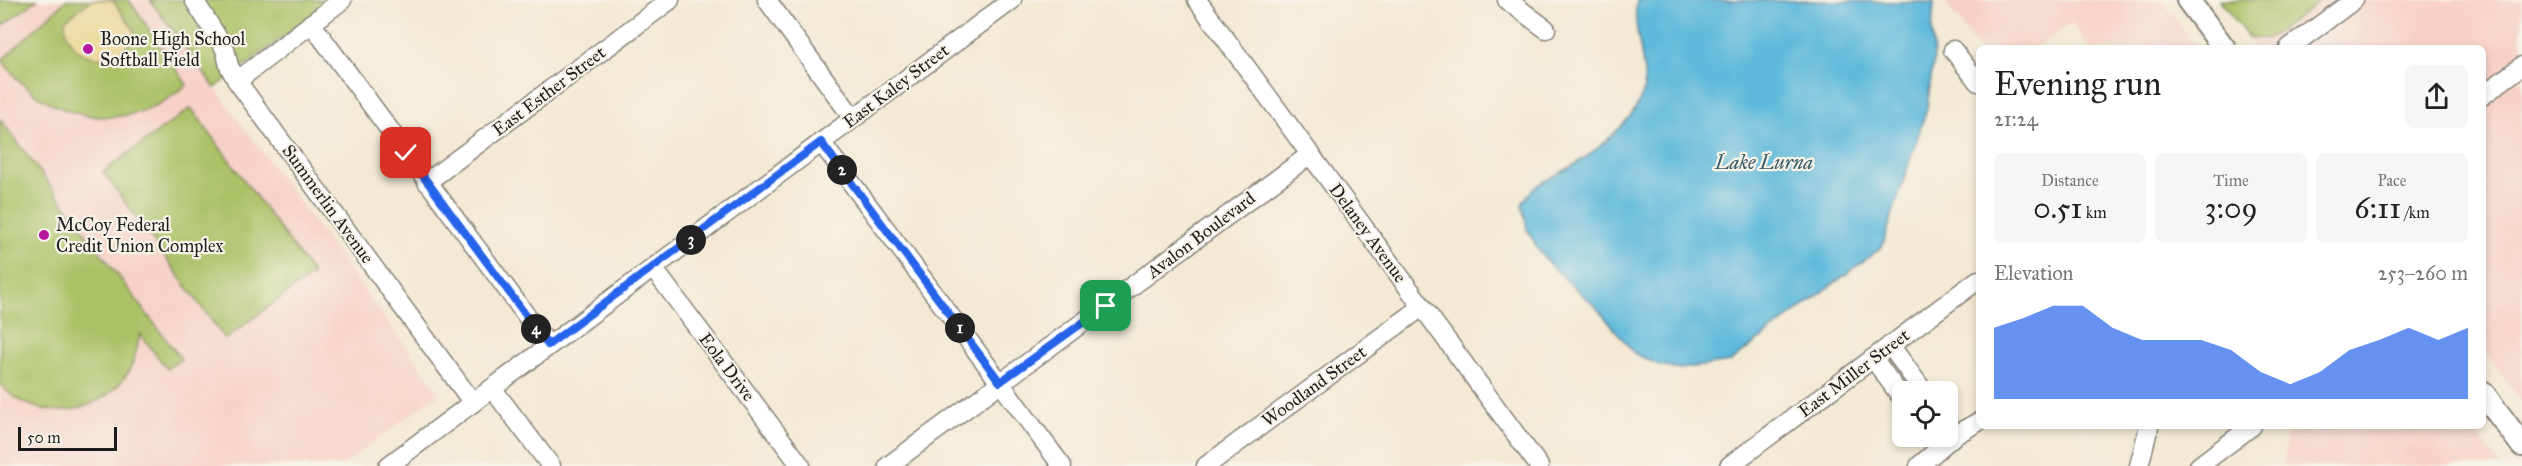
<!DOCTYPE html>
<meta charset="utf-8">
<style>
body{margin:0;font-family:"IM FELL Great Primer",serif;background:#f6f6f6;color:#222;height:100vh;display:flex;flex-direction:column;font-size:22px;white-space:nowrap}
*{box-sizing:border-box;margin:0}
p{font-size:20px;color:#767676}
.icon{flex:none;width:33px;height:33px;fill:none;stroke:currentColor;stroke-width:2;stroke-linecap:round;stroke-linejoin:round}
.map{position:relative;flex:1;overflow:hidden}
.panel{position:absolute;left:1976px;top:45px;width:510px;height:384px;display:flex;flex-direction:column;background:#fff;border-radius:9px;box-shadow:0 3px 9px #0003}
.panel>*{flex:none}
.buttons{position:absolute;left:1892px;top:381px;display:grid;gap:12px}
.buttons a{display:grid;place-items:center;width:66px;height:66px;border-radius:9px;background:#fff;box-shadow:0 3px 9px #0003;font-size:30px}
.scale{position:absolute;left:18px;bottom:15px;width:99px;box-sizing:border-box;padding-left:6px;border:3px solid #1c1c1c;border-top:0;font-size:16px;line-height:21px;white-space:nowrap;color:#1c1c1c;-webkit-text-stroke:4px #f7f3e8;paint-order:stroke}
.pin{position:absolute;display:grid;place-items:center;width:51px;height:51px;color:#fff;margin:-26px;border-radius:12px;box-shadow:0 3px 9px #0006}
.km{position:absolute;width:30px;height:30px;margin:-15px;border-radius:50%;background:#222;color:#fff;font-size:16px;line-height:30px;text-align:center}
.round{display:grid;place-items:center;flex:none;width:63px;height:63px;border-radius:9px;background:#f6f6f6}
.headline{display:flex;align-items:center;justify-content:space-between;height:102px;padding:0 18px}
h1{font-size:33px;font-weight:600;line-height:45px}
.stats{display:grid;grid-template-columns:repeat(3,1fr);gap:9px;height:102px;padding:6px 18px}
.stats div{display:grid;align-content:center;border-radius:9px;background:#f6f6f6;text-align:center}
.stats b{font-size:30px;font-weight:600}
.stats small{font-size:16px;font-weight:400}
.stats p{font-size:16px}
.chart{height:168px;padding:12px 18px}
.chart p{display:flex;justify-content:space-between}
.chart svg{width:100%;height:108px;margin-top:6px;fill:#2563eb;opacity:.7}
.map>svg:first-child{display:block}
</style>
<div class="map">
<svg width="2522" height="466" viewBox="0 0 2522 466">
<rect width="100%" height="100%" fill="#f7f3e8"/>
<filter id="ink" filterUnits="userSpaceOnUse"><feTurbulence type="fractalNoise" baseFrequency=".0167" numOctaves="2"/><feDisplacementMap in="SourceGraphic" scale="12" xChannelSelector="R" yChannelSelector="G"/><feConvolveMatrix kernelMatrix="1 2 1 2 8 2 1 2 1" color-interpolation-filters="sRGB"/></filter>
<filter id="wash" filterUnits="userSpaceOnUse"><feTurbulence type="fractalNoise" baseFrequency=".008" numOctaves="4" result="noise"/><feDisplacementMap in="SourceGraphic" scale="24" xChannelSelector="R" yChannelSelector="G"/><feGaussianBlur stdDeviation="1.35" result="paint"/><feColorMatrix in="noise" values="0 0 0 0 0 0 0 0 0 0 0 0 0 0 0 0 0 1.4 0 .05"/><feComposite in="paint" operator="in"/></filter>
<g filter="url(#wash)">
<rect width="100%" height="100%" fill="#f3e9d4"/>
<g fill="#f7d1c7">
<path d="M37,0H150L440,393L342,466H0V27Z"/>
<path d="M1943,0H2161L2197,48H2090L2071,23L2037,48H1978Z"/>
<path d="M2220,0H2522V402L2483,350L2482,48H2255Z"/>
<path d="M2286,426H2471L2501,466H2284Z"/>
</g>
<g fill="#aac165" stroke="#636e40" stroke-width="1.5">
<path d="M0,0H37L0,27Z"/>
<path d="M66,0H129L187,85C175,94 162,104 148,109C92,130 35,107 2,60Z"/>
<path d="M150,0H332L215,88Z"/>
<path d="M2220,0H2321L2268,39L2248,37Z"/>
<path d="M191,108L313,274L225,339L103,172Z"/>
<path d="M0,119L181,359L167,369L140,334C137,349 134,364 125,377C95,418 34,423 0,384Z"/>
</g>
<path fill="#eeda9e" stroke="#857b5d" stroke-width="1.5" d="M92,0H112L135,31C123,72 63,63 65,20Z"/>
<path fill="#5eb9dc" stroke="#3d6a7c" stroke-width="1.5" d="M1637,0L1934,2L1932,31L1934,56L1927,108L1882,247L1730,362L1680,369L1659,365L1635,354L1595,306L1551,266L1539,251L1527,229L1522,204C1532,186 1543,182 1560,173C1587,159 1632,124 1642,95C1651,71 1630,27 1637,0Z"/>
</g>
<g filter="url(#ink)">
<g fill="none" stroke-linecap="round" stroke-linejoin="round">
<defs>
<g id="minor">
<path d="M194,0L225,49L229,66L237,81L473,403"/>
<path d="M767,0L853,118"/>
<path d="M1197,0L1539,466"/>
<path d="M1507,0L1546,29"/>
<path d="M311,23L548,345"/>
<path d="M2289,48L2354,0"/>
<path d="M1953,50L1978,82"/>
<path d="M237,81L342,0"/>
<path d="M2482,96L2522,66"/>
<path d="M821,142L1062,466"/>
<path d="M427,182L670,0"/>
<path d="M653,268L801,466"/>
<path d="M1890,345L1924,392"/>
<path d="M1873,358L1902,398"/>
<path d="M492,388L551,466"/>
<path d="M388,466L1012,0"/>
<path d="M888,466L1311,154"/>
<path d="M1206,466L1422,307"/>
<path d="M1729,466L1978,280"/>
<path d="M1919,466L1955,435L1978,422"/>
<path d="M2139,466L2149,426"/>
<path d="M2199,466L2252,426"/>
</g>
<g id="major">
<path d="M2188,0L2224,48"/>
<path d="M2482,392L2522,445"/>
</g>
</defs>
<use href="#minor" stroke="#888278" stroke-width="21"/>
<use href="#major" stroke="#888278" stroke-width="26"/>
<use href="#minor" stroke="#fff" stroke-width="18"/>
<use href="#major" stroke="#fff" stroke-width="22"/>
</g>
</g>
<g fill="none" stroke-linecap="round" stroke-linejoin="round" filter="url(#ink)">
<defs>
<path id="route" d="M406,153L548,345L821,142L1000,382L1106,306"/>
</defs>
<use href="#route" stroke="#fff" stroke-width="12"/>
<use href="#route" stroke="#2563eb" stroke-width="8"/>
</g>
<g fill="#b5179e" stroke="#f7f3e8" stroke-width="2">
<circle cx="88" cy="49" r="6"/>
<circle cx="44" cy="235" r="6"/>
</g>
<g text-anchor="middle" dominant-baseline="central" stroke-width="4.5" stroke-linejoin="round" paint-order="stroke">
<g font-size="18" fill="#1c1c1c" stroke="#f7f3e8" text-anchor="start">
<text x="100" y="39">Boone High School<tspan x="100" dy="21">Softball Field</tspan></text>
<text x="56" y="225">McCoy Federal<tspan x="56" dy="21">Credit Union Complex</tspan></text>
</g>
<g font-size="18" fill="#1c1c1c" stroke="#f7f3e8">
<text transform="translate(896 86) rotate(-37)">East Kaley Street</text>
<text transform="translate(549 91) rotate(-37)">East Esther Street</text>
<text transform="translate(328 204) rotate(54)">Summerlin Avenue</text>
<text transform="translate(1368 233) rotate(54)">Delaney Avenue</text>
<text transform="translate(1201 235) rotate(-37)">Avalon Boulevard</text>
<text transform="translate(727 367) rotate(53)">Eola Drive</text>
<text transform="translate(1854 373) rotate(-37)">East Miller Street</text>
<text transform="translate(1314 386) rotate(-36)">Woodland Street</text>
</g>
<g font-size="20" font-style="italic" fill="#365b69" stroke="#f7f3e8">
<text x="1764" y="162">Lake Lurna</text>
</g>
</g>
</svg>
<div class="buttons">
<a><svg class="icon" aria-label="locate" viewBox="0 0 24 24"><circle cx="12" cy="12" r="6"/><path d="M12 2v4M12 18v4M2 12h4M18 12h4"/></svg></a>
</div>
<div class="scale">50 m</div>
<div class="pin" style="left:1106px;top:306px;background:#1e9e55"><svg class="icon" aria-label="arrive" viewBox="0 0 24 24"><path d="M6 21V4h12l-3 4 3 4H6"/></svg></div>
<div class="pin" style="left:406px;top:153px;background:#d93025"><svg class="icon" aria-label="check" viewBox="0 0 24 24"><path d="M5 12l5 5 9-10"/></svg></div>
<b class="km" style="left:960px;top:328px">1</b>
<b class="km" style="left:842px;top:170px">2</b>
<b class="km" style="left:691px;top:240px">3</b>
<b class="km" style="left:536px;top:329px">4</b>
<section class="panel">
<div class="headline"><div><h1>Evening run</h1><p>21:24</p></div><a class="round"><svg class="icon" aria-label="share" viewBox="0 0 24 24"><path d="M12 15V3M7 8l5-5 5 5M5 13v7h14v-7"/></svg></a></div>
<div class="stats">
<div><p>Distance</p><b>0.51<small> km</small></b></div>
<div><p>Time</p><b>3:09</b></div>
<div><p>Pace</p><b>6:11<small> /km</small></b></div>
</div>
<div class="chart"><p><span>Elevation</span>253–260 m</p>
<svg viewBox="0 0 160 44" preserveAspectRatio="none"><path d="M0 44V15L10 11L20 6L30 6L40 15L50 20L60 20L70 20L80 24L90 33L100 38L110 33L120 24L130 20L140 15L150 20L160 15V44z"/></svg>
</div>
</section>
</div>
